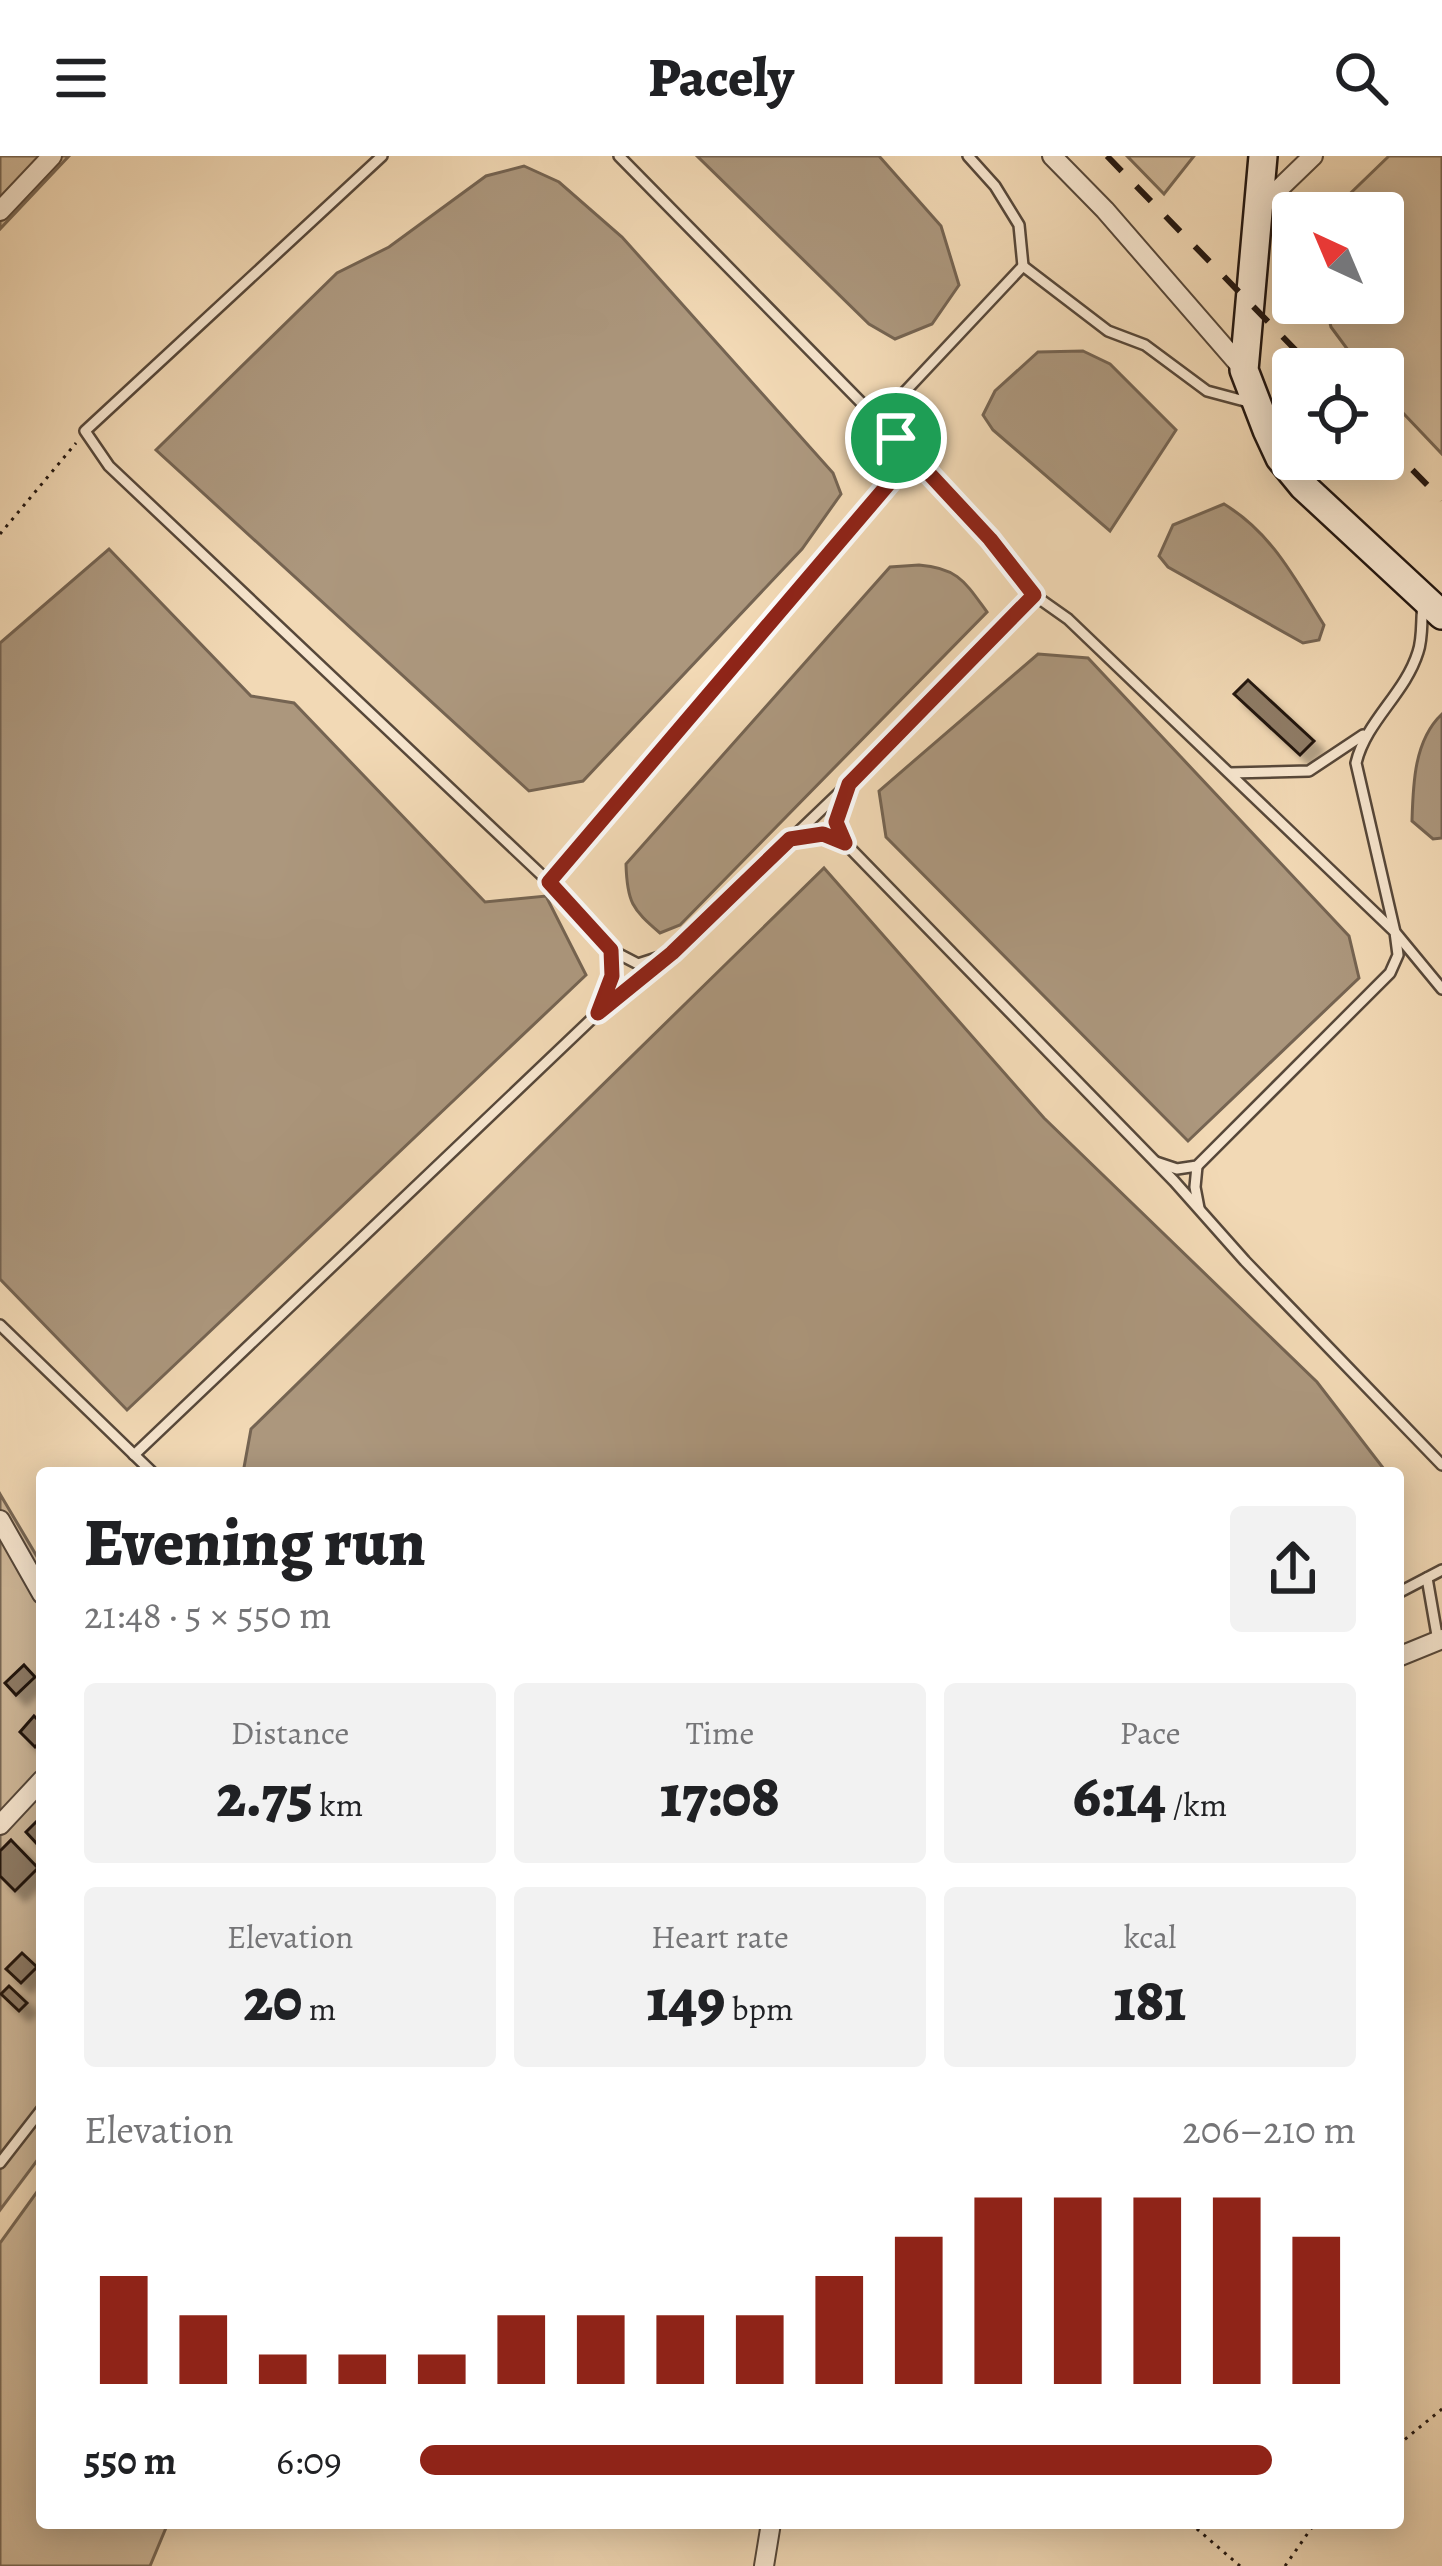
<!DOCTYPE html>
<meta charset="utf-8">
<style>
body{margin:0;font-family:Alegreya,serif;background:#f2f2f2;color:#202124;height:100vh;display:flex;flex-direction:column;font-size:45px;white-space:nowrap}
*{box-sizing:border-box;margin:0}
p{font-size:39px;color:#757577}
.icon{flex:none;width:66px;height:66px;fill:none;stroke:currentColor;stroke-width:2;stroke-linecap:round;stroke-linejoin:round}
.map{position:relative;flex:1;overflow:hidden}
.side{position:absolute;left:36px;top:1311px;width:1368px;height:1062px;display:flex;flex-direction:column;background:#fff;border-radius:12px;box-shadow:0 6px 30px #0003}
.side>*{flex:none}
.needle{width:78px;rotate:316deg}
.controls{position:absolute;left:1272px;top:36px;display:grid;gap:24px}
.controls a{display:grid;place-items:center;width:132px;height:132px;border-radius:12px;background:#fff;box-shadow:0 6px 30px #0003;font-size:60px}
.pin{position:absolute;display:grid;place-items:center;width:102px;height:102px;color:#fff;margin:-51px;border:6px solid #fff;border-radius:50%;box-shadow:0 3px 12px #0007}
.round{display:grid;place-items:center;flex:none;width:126px;height:126px;border-radius:12px;background:#f2f2f2}
.overview{display:flex;align-items:center;justify-content:space-between;height:204px;padding:0 48px}
h1{font-size:66px;font-weight:800;line-height:90px}
.stats{display:grid;grid-template-columns:repeat(3,1fr);gap:18px;height:204px;padding:12px 48px}
.stats div{display:grid;align-content:center;border-radius:12px;background:#f2f2f2;text-align:center}
.stats b{font-size:60px;font-weight:800}
.stats small{font-size:33px;font-weight:400}
.stats p{font-size:33px}
.chart{height:336px;padding:24px 48px}
.chart p{display:flex;justify-content:space-between}
.chart svg{width:100%;height:216px;margin-top:12px;stroke:#8f2418;stroke-width:6}
ul{padding:0 48px;list-style:none;font-size:39px}
li{display:grid;grid-template-columns:192px 144px 1fr;align-items:center;height:90px}
li i{height:30px;border-radius:15px;background:#8f2418}
header{display:flex;justify-content:space-between;align-items:center;height:156px;padding:0 48px;background:#fff;font-size:54px;font-weight:800}
.map>svg:first-child{display:block}
</style>
<header><svg class="icon" aria-label="menu" viewBox="0 0 24 24"><path d="M4 6h16M4 12h16M4 18h16"/></svg>Pacely<svg class="icon" aria-label="search" viewBox="0 0 24 24"><circle cx="10" cy="10" r="6"/><path d="M15 15l6 6"/></svg></header>
<div class="map">
<svg width="1442" height="2410" viewBox="0 0 1442 2410">
<defs>
<filter id="shadow"><feDropShadow dx="10" dy="10" stdDeviation="3" flood-color="#0004"/></filter>
</defs>
<rect width="100%" height="100%" fill="#f2d9b5"/>
<filter id="stains"><feTurbulence type="fractalNoise" baseFrequency=".00167" numOctaves="4"/><feColorMatrix values="0 0 0 0 .2 0 0 0 0 .09 0 0 0 0 .02 0 0 0 .5 -.17"/></filter>
<radialGradient id="worn" r=".72"><stop offset=".6" stop-color="#630" stop-opacity="0"/><stop offset="1" stop-color="#630" stop-opacity=".3"/></radialGradient>
<g fill="#cfb899" stroke="#796855" stroke-width="3">
<path d="M0,0H69L0,73Z"/>
<path d="M1127,0H1194L1164,38Z"/>
<path d="M1389,0H1442V298L1383,236V213H1362L1331,171L1325,147H1383V57H1330Z"/>
<path d="M0,1338L42,1409V1998L0,2054Z"/>
<path d="M42,2029V2367H168L150,2410H0V2087Z"/>
</g>
<g fill="#ac977d" stroke="#756452" stroke-width="3">
<path d="M697,0H879L941,70L959,129L932,168L895,183L869,168Z"/>
<path d="M524,10L559,26L622,81L833,317L841,338L802,393L583,625L529,635L156,294L337,117L389,91L486,20Z"/>
<path d="M1083,195L1110,208L1176,274L1110,375L993,274L983,259L995,235L1038,196Z"/>
<path d="M1224,348C1272,377 1295,423 1324,469L1319,484L1303,487L1168,411L1159,400L1173,369Z"/>
<path d="M109,393L251,540L294,547L485,746L546,740L586,819L127,1254L0,1123V487Z"/>
<path d="M919,409C958,412 965,426 987,456L680,769L660,777C632,753 627,746 626,708L890,411Z"/>
<path d="M1038,498L1088,502L1349,780L1359,822L1188,985L886,681L879,635Z"/>
<path d="M1442,558V682L1433,683L1412,665C1413,629 1414,584 1442,558Z"/>
<path d="M824,712L1044,962L1317,1226L1387,1317H243L251,1273Z"/>
</g>
<g fill="#8f7c66" stroke="#231711" stroke-width="3" filter="url(#shadow)">
<path d="M1248,524L1314,585L1300,599L1234,538Z"/>
<path d="M24,1509L35,1521L16,1539L5,1527Z"/>
<path d="M34,1560L42,1568V1584L35,1591L20,1576Z"/>
<path d="M42,1660V1687L39,1690L26,1676Z"/>
<path d="M11,1684L38,1712L15,1735L0,1720V1695Z"/>
<path d="M22,1797L37,1811L21,1827L6,1813Z"/>
<path d="M9,1830L27,1847L19,1855L1,1838Z"/>
</g>
<g fill="none" stroke-linecap="round" stroke-linejoin="round">
<defs>
<g id="lane">
<path d="M382,0L85,275L109,310L549,726L611,794L638,808L672,797L865,612L1034,439"/>
<path d="M619,0L896,282L990,383L1034,439L1068,463L1395,776L1398,799L1390,817L1197,1010L1177,1013L1156,1006"/>
<path d="M968,0L995,30L1019,69L1023,110"/>
<path d="M1423,448C1421,463 1423,482 1418,496C1405,538 1366,565 1356,607L1395,776L1442,833"/>
<path d="M1230,617L1309,615L1363,579"/>
<path d="M846,634L836,666L845,687L1174,1025L1245,1105L1442,1309"/>
<path d="M793,682L822,678L845,687"/>
<path d="M549,726L891,325L901,302L896,282L900,241L1023,110L1108,175L1145,189L1207,235L1252,247"/>
<path d="M602,854L664,804"/>
<path d="M1197,1010L1195,1031L1199,1052"/>
<path d="M0,1169L153,1317"/>
<path d="M134,1299L598,857L612,820L611,794"/>
<path d="M1427,1422L1438,1485"/>
<path d="M1398,1437L1442,1414"/>
<path d="M0,2007L42,1953"/>
</g>
<g id="street">
<path d="M1052,0L1105,54L1244,214"/>
<path d="M1259,52L1313,0"/>
<path d="M0,55L52,0"/>
<path d="M0,1364L42,1438"/>
<path d="M1398,1501L1442,1483"/>
<path d="M0,1669L42,1624"/>
<path d="M764,2410L771,2367"/>
</g>
<path id="secondary" d="M1263,0L1244,214L1267,274L1280,302L1303,330L1442,459"/>
</defs>
<use href="#lane" stroke="#57483a" stroke-width="14"/>
<use href="#street" stroke="#57483a" stroke-width="22"/>
<use href="#secondary" stroke="#231711" stroke-width="32"/>
<g stroke="#231711" stroke-width="3" stroke-dasharray="3 6" stroke-linecap="butt">
<path d="M0,378L76,287"/>
<path d="M1398,2289L1442,2253"/>
<path d="M1190,2367L1240,2410"/>
<path d="M1285,2410L1315,2367"/>
</g>
<use href="#lane" stroke="#f7e6cf" stroke-width="9"/>
<use href="#street" stroke="#f7e6cf" stroke-width="18"/>
<use href="#secondary" stroke="#f7e6cf" stroke-width="27"/>
<g stroke="#231711" stroke-width="6" stroke-dasharray="21 21" stroke-linecap="butt">
<path d="M1107,0L1314,213"/>
<path d="M1383,284L1442,344"/>
</g>
</g>
<g fill="none" stroke-linecap="round" stroke-linejoin="round">
<defs>
<path id="route" d="M896,282L990,383L1034,439L849,628L836,666L845,687L823,678L790,683L672,797L598,857L612,820L611,794L549,726L891,325L901,302Z"/>
</defs>
<use href="#route" stroke="#fff" stroke-width="24"/>
<use href="#route" stroke="#8f2418" stroke-width="15"/>
</g>
<rect width="100%" height="100%" filter="url(#stains)"/>
<rect width="100%" height="100%" fill="url(#worn)"/>
</svg>
<div class="controls">
<a><svg class="needle" viewBox="-14 -14 28 28"><path d="M0-13l5 13h-10z" fill="#e53935"/><path d="M0 13l5-13h-10z" fill="#757577"/></svg></a>
<a><svg class="icon" aria-label="locate" viewBox="0 0 24 24"><circle cx="12" cy="12" r="6"/><path d="M12 2v4M12 18v4M2 12h4M18 12h4"/></svg></a>
</div>
<div class="pin" style="left:896px;top:282px;background:#1e9e55"><svg class="icon" aria-label="arrive" viewBox="0 0 24 24"><path d="M6 21V4h12l-3 4 3 4H6"/></svg></div>
<section class="side">
<div class="overview"><div><h1>Evening run</h1><p>21:48 · 5 × 550 m</p></div><a class="round"><svg class="icon" aria-label="share" viewBox="0 0 24 24"><path d="M12 15V3M7 8l5-5 5 5M5 13v7h14v-7"/></svg></a></div>
<div class="stats">
<div><p>Distance</p><b>2.75<small> km</small></b></div>
<div><p>Time</p><b>17:08</b></div>
<div><p>Pace</p><b>6:14<small> /km</small></b></div>
</div>
<div class="stats">
<div><p>Elevation</p><b>20<small> m</small></b></div>
<div><p>Heart rate</p><b>149<small> bpm</small></b></div>
<div><p>kcal</p><b>181</b></div>
</div>
<div class="chart"><p><span>Elevation</span>206–210 m</p>
<svg viewBox="0 0 160 44" preserveAspectRatio="none"><path d="M5 44V22M15 44V30M25 44V38M35 44V38M45 44V38M55 44V30M65 44V30M75 44V30M85 44V30M95 44V22M105 44V14M115 44V6M125 44V6M135 44V6M145 44V6M155 44V14"/></svg>
</div>
<ul>
<li><b>550 m</b>6:09<i style="width:91%"></i></li>
</ul>
</section>
</div>
